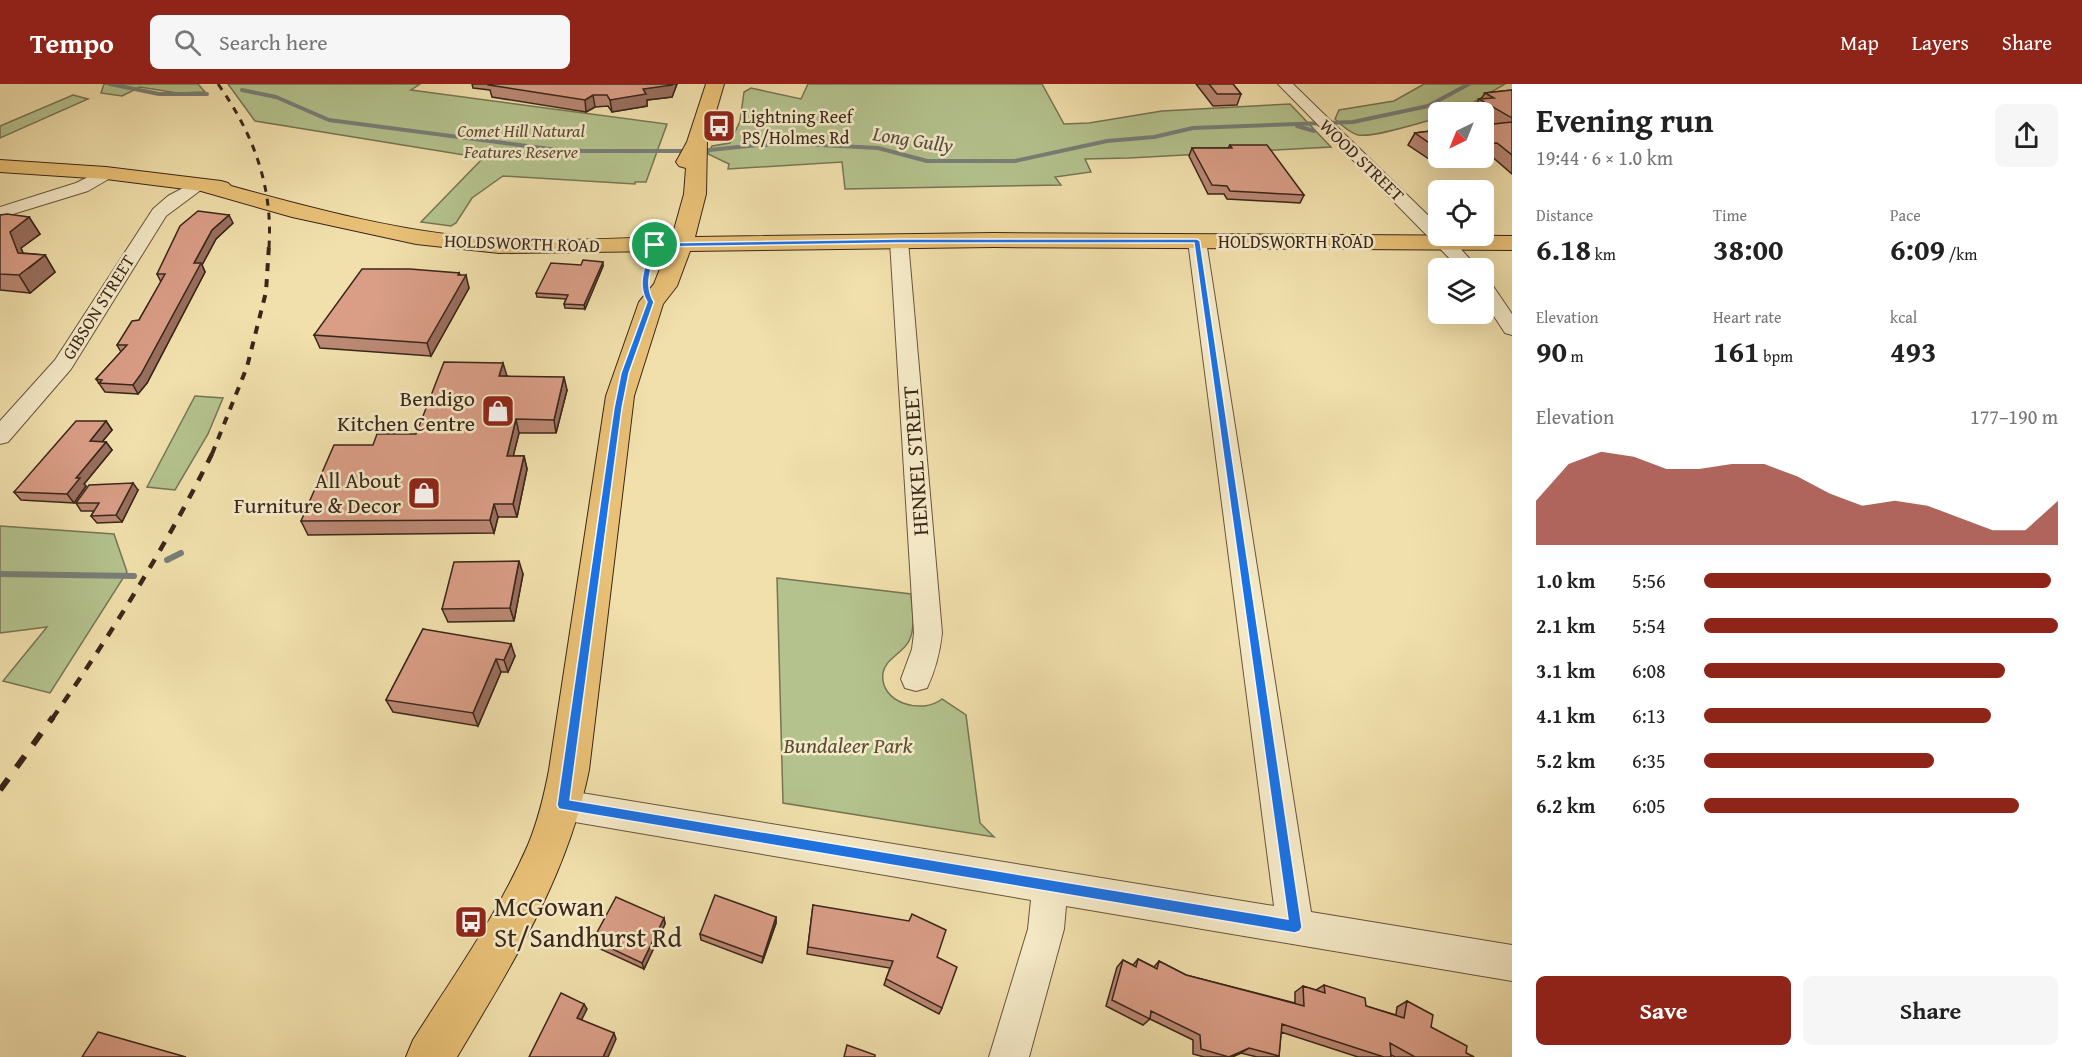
<!DOCTYPE html>
<meta charset="utf-8">
<style>
body{margin:0;font-family:"Gentium Book Plus",serif;background:#f6f6f6;color:#222;height:100vh;display:flex;flex-direction:column;font-size:22px;white-space:nowrap}
*{box-sizing:border-box;margin:0}
p{font-size:20px;color:#767676}
.icon{flex:none;width:33px;height:33px;fill:none;stroke:currentColor;stroke-width:2;stroke-linecap:round;stroke-linejoin:round}
.map{position:relative;flex:1;overflow:hidden}
.drawer{display:flex;flex-direction:column;background:#fff;width:570px}
.drawer>*{flex:none}
.needle{width:39px;rotate:223deg}
.buttons{position:absolute;left:1428px;top:18px;display:grid;gap:12px}
.buttons a{display:grid;place-items:center;width:66px;height:66px;border-radius:9px;background:#fff;box-shadow:0 6px 24px #0002;font-size:30px}
.pin{position:absolute;display:grid;place-items:center;width:51px;height:51px;color:#fff;margin:-26px;border:3px solid #fff;border-radius:50%;box-shadow:0 2px 6px #0007}
.round{display:grid;place-items:center;flex:none;width:63px;height:63px;border-radius:9px;background:#f6f6f6}
.summary{display:flex;align-items:center;justify-content:space-between;height:102px;padding:0 24px}
h1{font-size:33px;font-weight:800;line-height:45px}
.metrics{display:grid;grid-template-columns:repeat(3,1fr);gap:9px;height:102px;padding:6px 24px}
.metrics div{display:grid;align-content:center}
.metrics b{font-size:30px;font-weight:800}
.metrics small{font-size:16px;font-weight:400}
.metrics p{font-size:16px}
.chart{height:168px;padding:12px 24px}
.chart p{display:flex;justify-content:space-between}
.chart svg{width:100%;height:108px;margin-top:6px;fill:#8f2418;opacity:.7}
.button{display:flex;gap:12px;margin-top:auto;padding:12px 24px}
.button a{flex:1;height:69px;border-radius:9px;background:#8f2418;color:#fff;font-size:24px;font-weight:800;line-height:69px;text-align:center}
.button a+a{background:#f6f6f6;color:#222}
ul{padding:0 24px;list-style:none;font-size:20px}
li{display:grid;grid-template-columns:96px 72px 1fr;align-items:center;height:45px}
li i{height:15px;border-radius:8px;background:#8f2418}
header{display:flex;align-items:center;gap:36px;box-sizing:border-box;height:84px;padding:0 30px;background:#8f2418;color:#fff}
header strong{font-size:28px}
nav{display:flex;gap:33px;margin-inline-start:auto;font-size:21px}
.search{width:420px;height:54px;background:#f6f6f6;display:flex;align-items:center;gap:15px;box-sizing:border-box;padding:0 21px;border-radius:9px;color:#767676;font-size:22px}
main{display:flex;flex:1;min-height:0}
.map>svg:first-child{display:block}
</style>
<header>
<strong>Tempo</strong>
<div class="search"><svg class="icon" aria-label="search" viewBox="0 0 24 24"><circle cx="10" cy="10" r="6"/><path d="M15 15l6 6"/></svg>Search here</div>
<nav><a>Map</a><a>Layers</a><a>Share</a></nav>
</header>
<main>
<div class="map">
<svg width="1512" height="973" viewBox="0 0 1512 973">
<rect width="100%" height="100%" fill="#f1e0ac"/>
<filter id="stains"><feTurbulence type="fractalNoise" baseFrequency=".00333" numOctaves="4"/><feColorMatrix values="0 0 0 0 .2 0 0 0 0 .09 0 0 0 0 .02 0 0 0 .5 -.17"/></filter>
<radialGradient id="worn" r=".72"><stop offset=".6" stop-color="#630" stop-opacity="0"/><stop offset="1" stop-color="#630" stop-opacity=".3"/></radialGradient>
<g fill="#b4c38e" stroke="#777454" stroke-width="1.5">
<path d="M104,0H198L205,8L177,9L140,3L122,12L101,9Z"/>
<path d="M228,0H420L411,6L667,40L646,98H635V100L503,92L472,114L456,139L451,142L421,138L483,74L255,37Z"/>
<path d="M808,0H1042L1064,40L1089,39L1162,27L1290,20L1331,63L1129,74L1085,75L1091,88L1055,93L1061,101L845,105L842,78L728,85L729,80L708,70L712,62L730,59L740,37L744,8L751,4L801,15Z"/>
<path d="M1424,0H1505L1457,28H1438V34C1422,38 1373,54 1358,51C1348,48 1342,41 1335,35L1339,26L1394,17Z"/>
<path d="M73,11L88,15L0,54V42Z"/>
<path d="M195,312L223,314L208,350L175,406L147,403Z"/>
<path d="M0,442L114,450L127,488L50,609L3,597L47,543L0,549Z"/>
<path d="M777,494L911,510C912,525 916,543 909,557C903,569 885,575 883,589C879,619 922,631 942,615L966,631L980,739L994,753L783,719Z"/>
</g>
<g fill="none" stroke-linecap="round" stroke-linejoin="round">
<g stroke="#787f78" stroke-width="4">
<path d="M110,0L159,10H207"/>
<path d="M242,6L276,13L329,36L565,67H690"/>
<path d="M1297,42L1314,47"/>
<path d="M700,67L758,61L800,60L878,64L927,77H1015L1107,57L1154,53L1193,44L1353,38L1428,22L1469,0"/>
</g>
<g stroke="#787f78" stroke-width="6">
<path d="M167,476L181,469"/>
<path d="M0,490L134,492"/>
</g>
<defs>
<g id="minor">
<path d="M1278,0H1293L1438,141V152H1449L1478,184H1459Z"/>
<path d="M106,84L112,85L114,89L112,93L88,107L0,134V123L76,99Z"/>
<path d="M200,95L206,96L209,100L166,132L71,285L8,358L0,360V337L55,276L153,125L168,112Z"/>
<path d="M899,151L906,153L908,157L942,549C940,568 935,587 927,604L916,607L905,604L901,595L912,565L914,549L890,157L892,153Z"/>
<path d="M1197,151L1204,153L1206,157L1311,828L1512,861V897L1066,822L1064,845L1029,973H989L1028,845L1031,816L563,736L551,732L547,721L551,710L563,706L1274,822L1188,157L1190,153Z"/>
<path d="M1484,197L1491,199L1512,230V251L1505,249L1484,217Z"/>
</g>
<path id="major" d="M706,0H724L707,58L706,110L695,153L994,149L1512,152V166L994,163L690,167L677,202L663,220L634,312L589,686C567,794 512,880 457,973H406L413,956C453,893 498,830 528,761C538,737 544,712 549,686L606,312L639,218L654,200L667,167L499,169L416,160L292,133L201,107L106,95L0,88V76L106,83L221,97L228,99L231,102C318,126 408,150 499,155C556,158 615,154 672,153L684,110L686,84L679,82L676,78L687,58Z"/>
</defs>
<use href="#minor" stroke="#68543e" stroke-width="2"/>
<use href="#major" stroke="#3a261a" stroke-width="2"/>
<use href="#minor" fill="#f6ebc9" fill-rule="evenodd"/>
<use href="#major" fill="#e8c076" fill-rule="evenodd"/>
<path stroke="#3a261a" stroke-width="3" stroke-dasharray="7 7" stroke-linecap="butt" d="M218,0C253,49 273,102 269,163"/>
<path stroke="#3a261a" stroke-width="4" stroke-dasharray="8 8" stroke-linecap="butt" d="M212,370L247,283L266,208L269,161"/>
<path stroke="#3a261a" stroke-width="4.5" stroke-dasharray="10 10" stroke-linecap="butt" d="M52,635C112,549 166,462 213,368"/>
<path stroke="#3a261a" stroke-width="6" stroke-dasharray="14 14" stroke-linecap="butt" d="M0,706L53,633"/>
</g>
<g fill="#bb8874" stroke="#3a261a" stroke-width="1.5">
<path d="M472,0H677L672,13L647,16V22L612,28L608,22L595,23L586,28L492,13L490,6L473,4Z"/>
<path d="M1196,0H1233L1241,10L1237,21L1213,22Z"/>
<path d="M1512,6V90L1490,71H1484V41L1494,40L1484,34V28H1474L1472,27L1479,15H1481L1485,9Z"/>
<path d="M1438,46V74H1464L1432,77L1408,61L1415,49Z"/>
<path d="M1230,61L1304,111L1300,119L1227,115L1224,110H1208L1189,72L1192,64H1228Z"/>
<path d="M0,131L29,133L40,150L21,164L23,169L45,171L55,188L30,209L0,206Z"/>
<path d="M233,139L216,155L202,181L205,188L147,299L138,310L105,308L96,295L121,268L117,261L139,236L161,198L157,190Z"/>
<path d="M603,182L585,225L565,224L564,220L566,215L537,213L536,209Z"/>
<path d="M459,189L469,204L431,272L320,264L314,251Z"/>
<path d="M507,292L567,306L556,349H519L513,372H524L527,385L517,433H498L494,449L308,451L301,437L416,350Z"/>
<path d="M106,337L112,346L102,358H106L112,366L84,400L86,402L74,419L21,416L14,408Z"/>
<path d="M138,406L122,438L97,439L91,432L94,427H81L76,419Z"/>
<path d="M523,490L514,537L448,538L442,525Z"/>
<path d="M423,545L515,572L508,588H501L478,642L393,628L386,616Z"/>
<path d="M813,821L937,873L942,924L939,930L884,901L890,884L807,870Z"/>
<path d="M776,833V839L762,879L701,856L700,850Z"/>
<path d="M664,834L665,840L644,885L596,863L593,856Z"/>
<path d="M1138,875L1154,883L1159,877L1186,891L1295,919V908L1303,902L1316,906L1324,901L1366,922L1396,931L1397,923L1407,917L1431,943L1466,969L1474,973H1395L1391,971V973H1358L1281,948L1279,972L1276,973H1257L1241,969L1232,973H1204L1193,970V956L1150,935L1143,941L1106,922L1117,883L1123,876L1133,881Z"/>
</g>
<g fill="#996f5e" stroke="#3a261a" stroke-width="1.5">
<path d="M672,0H677L672,13L647,16V22L612,28L610,16L643,5Z"/>
<path d="M593,11L595,23L586,28L585,16Z"/>
<path d="M229,131L233,139L216,155L202,181L205,188L147,299L138,310L133,301L194,179L212,146Z"/>
<path d="M29,133L40,150L21,164L29,184L45,171L55,188L30,209L19,191L10,148Z"/>
<path d="M603,178V182L585,225L584,221Z"/>
<path d="M459,189L461,198L466,191L469,204L431,272L427,259Z"/>
<path d="M503,279L507,292H499Z"/>
<path d="M564,293L567,306L556,349L554,336Z"/>
<path d="M516,335L519,349L510,385L507,372Z"/>
<path d="M106,337L112,346L96,365L90,357Z"/>
<path d="M106,358L112,366L84,400L86,402L74,419L67,410L76,394Z"/>
<path d="M524,372L527,385L517,433L513,420Z"/>
<path d="M133,399L138,406L122,438L116,431Z"/>
<path d="M494,420L498,433L494,449L490,436Z"/>
<path d="M519,477L523,490L514,537L510,524Z"/>
<path d="M511,560L515,572L508,588L504,576Z"/>
<path d="M496,575L501,588L478,642L473,629Z"/>
<path d="M776,833V839L762,879L763,873Z"/>
<path d="M664,834L665,840L644,885L642,879Z"/>
<path d="M584,920L587,925L580,939L577,934Z"/>
<path d="M614,949L616,955L608,973H603Z"/>
<path d="M1249,964L1241,969L1232,973H1228Z"/>
</g>
<g fill="#da9e87" stroke="#3a261a" stroke-width="1.5">
<path d="M491,0H672V1L643,5L646,10L610,16L607,11H593L585,16L489,1Z"/>
<path d="M1209,0H1233L1241,10H1217Z"/>
<path d="M1512,6V34L1479,15L1494,14L1485,9Z"/>
<path d="M1512,38V71L1497,59L1484,60V41Z"/>
<path d="M1438,46V65L1415,49Z"/>
<path d="M1230,61H1267L1304,111L1230,107L1227,102L1212,101L1192,64H1232Z"/>
<path d="M198,127L229,131L212,146L194,179H201L141,290L133,301L99,299L102,296L96,295L127,261H117L132,237L139,236L165,190H157L180,142Z"/>
<path d="M7,130L29,133L10,148L18,169L45,171L19,191L0,190V131Z"/>
<path d="M583,176L603,178L584,221L564,220L568,211L536,209L551,179L581,181Z"/>
<path d="M362,185H410L459,189L458,191H466L427,259L314,251Z"/>
<path d="M444,278L503,279L499,292L564,293L554,336L516,335L507,372H524L513,420H494L490,436L301,437L334,361H373L377,350H416Z"/>
<path d="M76,337H106L90,357L106,358L76,394H80L67,410L14,408Z"/>
<path d="M133,399L116,431L91,432L99,419H76L89,401Z"/>
<path d="M519,477L510,524L442,525L454,478Z"/>
<path d="M423,545L511,560L504,576L496,575L473,629L386,616Z"/>
<path d="M715,811L776,833L763,873L700,850Z"/>
<path d="M616,813L664,834L642,879L593,856Z"/>
<path d="M813,821L909,837L912,830L946,846L937,873L957,883L942,924L886,895L893,877L808,863Z"/>
<path d="M1138,875L1157,885L1159,877L1186,891L1304,922L1303,902L1325,909L1324,901L1365,914L1366,922L1404,934L1407,917L1433,931L1431,943L1467,962L1466,969L1474,973H1415L1390,959L1391,973H1384L1282,940L1279,972L1249,964L1229,973L1201,965L1200,951L1151,927L1150,935L1112,916L1123,876L1136,883Z"/>
<path d="M561,909L584,920L577,934L614,949L603,973H529Z"/>
<path d="M98,948L186,973H82Z"/>
<path d="M847,961L875,971V973H844Z"/>
</g>
<path fill="#1a73e8" stroke="#fff" stroke-width="1.5" fill-rule="evenodd" d="M899,155H1197L1200,157L1302,843L1300,847L1295,849L559,725L557,721L614,324L621,289L647,218C636,199 646,181 651,161L655,159ZM899,159H1194L1288,835L570,716L622,324L629,289L654,218C643,200 652,182 658,163Z"/>
<defs>
<symbol id="bus-square" viewBox="-11 -11 22 22"><rect x="-9" y="-9" width="18" height="18" rx="4" fill="#8f2418" stroke="#f6ebc9"/><path d="M-5-6H5V4H4V6H2V4H-2V6H-4V4H-5ZM-3.5-4V0h7V-4ZM-3.5 1.2v1.5H-2V1.2ZM2 1.2v1.5H3.5V1.2Z" fill="#fff"/></symbol>
<symbol id="shop-square" viewBox="-11 -11 22 22"><rect x="-9" y="-9" width="18" height="18" rx="4" fill="#8f2418" stroke="#f6ebc9"/><path d="M-5-2.5h2.3a2.7 3.5 0 0 1 5.4 0H5L5.5 6h-11ZM-1.5-2.5h3a1.5 2.3 0 0 0-3 0Z" fill="#fff"/></symbol>
</defs>
<g fill-rule="evenodd">
<use href="#bus-square" x="700" y="23" width="38" height="38"/>
<use href="#shop-square" x="479" y="308" width="38" height="38"/>
<use href="#shop-square" x="405" y="390" width="38" height="38"/>
<use href="#bus-square" x="452" y="819" width="38" height="38"/>
</g>
<g text-anchor="middle" dominant-baseline="central" stroke-width="5" stroke-linejoin="round" paint-order="stroke">
<g font-size="18" fill="#3a261a" stroke="#f6ebc9" text-anchor="start">
<text x="742" y="32">Lightning Reef<tspan x="742" dy="21">PS/Holmes Rd</tspan></text>
</g>
<g font-size="18" font-style="italic" fill="#584d37" stroke="#f6ebc9">
<text x="521" y="46">Comet Hill Natural<tspan x="521" dy="21">Features Reserve</tspan></text>
</g>
<g font-size="18" fill="#3a261a" stroke="#f6ebc9">
<text transform="translate(1362 76) rotate(44)">WOOD STREET</text>
<text x="1296" y="157">HOLDSWORTH ROAD</text>
<text transform="translate(522 159) rotate(2)">HOLDSWORTH ROAD</text>
<text transform="translate(98 223) rotate(-58)">GIBSON STREET</text>
</g>
<g font-size="20" font-style="italic" fill="#544b41" stroke="#f6ebc9">
<text transform="translate(913 55) rotate(9)">Long Gully</text>
</g>
<g font-size="22" fill="#3a261a" stroke="#f6ebc9" text-anchor="end">
<text x="475" y="314">Bendigo<tspan x="475" dy="25">Kitchen Centre</tspan></text>
<text x="401" y="396">All About<tspan x="401" dy="25">Furniture &amp; Decor</tspan></text>
</g>
<g font-size="22" fill="#3a261a" stroke="#f6ebc9">
<text transform="translate(915 377) rotate(-94)">HENKEL STREET</text>
</g>
<g font-size="22" font-style="italic" fill="#584d37" stroke="#f6ebc9">
<text x="848" y="661">Bundaleer Park</text>
</g>
<g font-size="27" fill="#3a261a" stroke="#f6ebc9" text-anchor="start">
<text x="494" y="822">McGowan<tspan x="494" dy="31">St/Sandhurst Rd</tspan></text>
</g>
</g>
<rect width="100%" height="100%" filter="url(#stains)"/>
<rect width="100%" height="100%" fill="url(#worn)"/>
</svg>
<div class="buttons">
<a><svg class="needle" viewBox="-14 -14 28 28"><path d="M0-13l5 13h-10z" fill="#e53935"/><path d="M0 13l5-13h-10z" fill="#767676"/></svg></a>
<a><svg class="icon" aria-label="locate" viewBox="0 0 24 24"><circle cx="12" cy="12" r="6"/><path d="M12 2v4M12 18v4M2 12h4M18 12h4"/></svg></a>
<a><svg class="icon" aria-label="layers" viewBox="0 0 24 24"><path d="M12 4l9 5-9 5-9-5zM3 14l9 5 9-5"/></svg></a>
</div>
<div class="pin" style="left:655px;top:161px;background:#1e9e55"><svg class="icon" aria-label="arrive" viewBox="0 0 24 24"><path d="M6 21V4h12l-3 4 3 4H6"/></svg></div>
</div>
<section class="drawer">
<div class="summary"><div><h1>Evening run</h1><p>19:44 · 6 × 1.0 km</p></div><a class="round"><svg class="icon" aria-label="share" viewBox="0 0 24 24"><path d="M12 15V3M7 8l5-5 5 5M5 13v7h14v-7"/></svg></a></div>
<div class="metrics">
<div><p>Distance</p><b>6.18<small> km</small></b></div>
<div><p>Time</p><b>38:00</b></div>
<div><p>Pace</p><b>6:09<small> /km</small></b></div>
</div>
<div class="metrics">
<div><p>Elevation</p><b>90<small> m</small></b></div>
<div><p>Heart rate</p><b>161<small> bpm</small></b></div>
<div><p>kcal</p><b>493</b></div>
</div>
<div class="chart"><p><span>Elevation</span>177–190 m</p>
<svg viewBox="0 0 160 44" preserveAspectRatio="none"><path d="M0 44V26L10 11L20 6L30 8L40 13L50 13L60 11L70 11L80 16L90 23L100 28L110 26L120 28L130 33L140 38L150 38L160 26V44z"/></svg>
</div>
<ul>
<li><b>1.0 km</b>5:56<i style="width:98%"></i></li>
<li><b>2.1 km</b>5:54<i style="width:100%"></i></li>
<li><b>3.1 km</b>6:08<i style="width:85%"></i></li>
<li><b>4.1 km</b>6:13<i style="width:81%"></i></li>
<li><b>5.2 km</b>6:35<i style="width:65%"></i></li>
<li><b>6.2 km</b>6:05<i style="width:89%"></i></li>
</ul>
<div class="button"><a>Save</a><a>Share</a></div>
</section>
</main>
